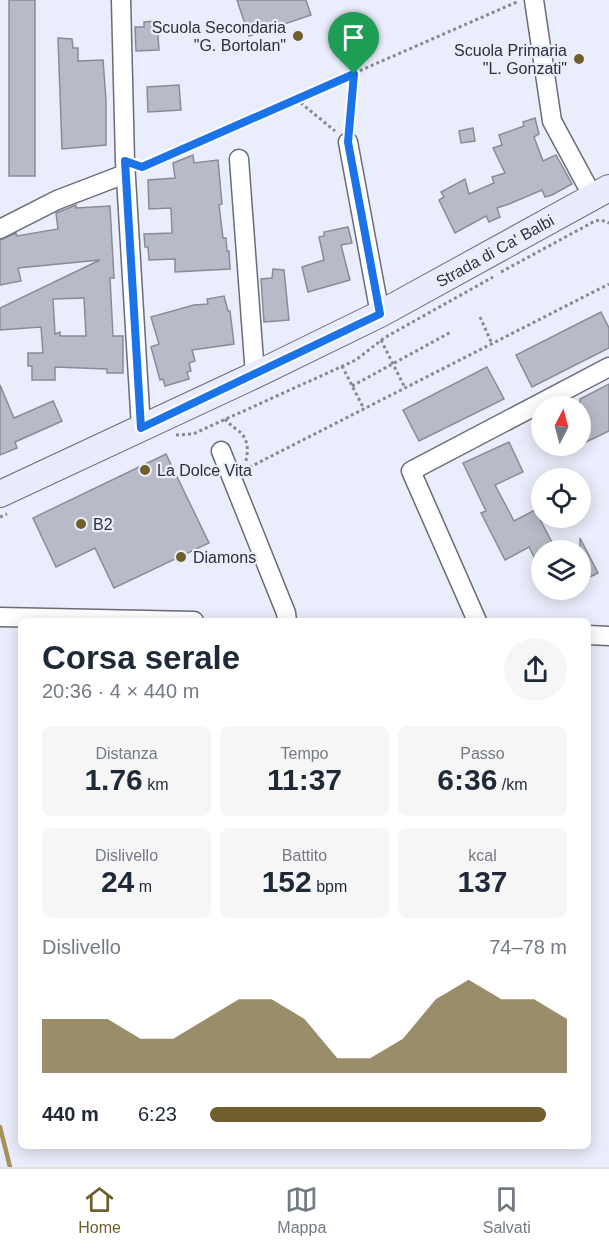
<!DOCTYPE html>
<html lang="it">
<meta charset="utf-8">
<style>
body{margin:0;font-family:Arial,sans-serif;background:#f6f6f7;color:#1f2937;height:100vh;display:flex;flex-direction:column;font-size:22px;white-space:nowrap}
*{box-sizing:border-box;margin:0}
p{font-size:20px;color:#747a83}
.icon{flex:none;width:33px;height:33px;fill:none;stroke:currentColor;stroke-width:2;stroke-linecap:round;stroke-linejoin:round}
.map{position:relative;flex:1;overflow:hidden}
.sheet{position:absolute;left:18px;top:618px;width:573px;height:531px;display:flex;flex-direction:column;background:#fff;border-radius:9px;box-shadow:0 3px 15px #0003}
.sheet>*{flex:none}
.needle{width:39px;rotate:6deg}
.buttons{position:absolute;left:531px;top:396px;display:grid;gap:12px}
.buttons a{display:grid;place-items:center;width:60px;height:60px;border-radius:50%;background:#fff;box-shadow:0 3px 15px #0003;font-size:30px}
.pin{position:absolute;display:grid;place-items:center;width:51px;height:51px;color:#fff;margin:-62px -26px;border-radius:50% 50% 50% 0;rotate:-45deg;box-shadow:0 0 6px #0007}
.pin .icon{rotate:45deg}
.round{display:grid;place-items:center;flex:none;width:63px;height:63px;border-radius:32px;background:#f6f6f7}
.overview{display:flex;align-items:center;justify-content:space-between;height:102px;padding:0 24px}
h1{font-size:33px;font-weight:600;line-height:45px}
.metrics{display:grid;grid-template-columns:repeat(3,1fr);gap:9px;height:102px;padding:6px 24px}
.metrics div{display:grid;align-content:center;border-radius:9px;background:#f6f6f7;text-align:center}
.metrics b{font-size:30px;font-weight:600}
.metrics small{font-size:16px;font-weight:400}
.metrics p{font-size:16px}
.chart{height:168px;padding:12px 24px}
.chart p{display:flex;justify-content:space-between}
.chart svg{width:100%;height:108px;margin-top:6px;fill:#705e2c;opacity:.7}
ul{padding:0 24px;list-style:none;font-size:20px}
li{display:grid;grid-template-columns:96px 72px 1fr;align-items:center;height:45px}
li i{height:15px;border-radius:8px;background:#705e2c}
.tabs{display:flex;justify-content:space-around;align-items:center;height:84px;border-top:2px solid #e0e1e3;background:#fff;font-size:16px;color:#747a83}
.tabs a{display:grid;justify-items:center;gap:3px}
.tabs .selected{color:#705e2c}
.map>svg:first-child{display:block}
</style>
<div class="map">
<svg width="609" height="1167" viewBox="0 0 609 1167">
<rect width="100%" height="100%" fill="#eaedfb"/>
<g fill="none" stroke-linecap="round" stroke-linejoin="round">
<path stroke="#a6915a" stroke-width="4.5" d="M0,1127L10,1167"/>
</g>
<g fill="#b8bac7" stroke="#898c98" stroke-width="1.5" fill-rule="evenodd">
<rect x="9" y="0" width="26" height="176"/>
<path d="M237,0H306L311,15L249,36Z"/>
<path d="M157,21L159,50L136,51L135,27H144V22Z"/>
<path d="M58,38L72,39L73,48H78V61L103,60L106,100V145L62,149Z"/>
<path d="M179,85L181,110L148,112L147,87Z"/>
<path d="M535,118L539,134L534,137L543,161L556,155L572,184L552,195L545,197L542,190L509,204L497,208L500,217L489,222L486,216L455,233L439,200L444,197L441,192L465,179L469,194L494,183L492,177L505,173L493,148L502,145L499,135L524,126L523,122Z"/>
<path d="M473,128L475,141L461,143L459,131Z"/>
<path d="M193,155L194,163L218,160L222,204L219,205L223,238H226L227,251H229L230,269L175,272V259L149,260L148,247H145L144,234L172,233L171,208L149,209L148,180L175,178L173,163Z"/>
<path d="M76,205V208L110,206L114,278H110L113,336H123V373H107V369L55,367V380H32V366H28V353H43L41,327L0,330V308L100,260L18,268L21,281L0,285V240L16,233L17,236L58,229L56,213ZM84,298L86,336H60V332L55,334L53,299Z"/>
<path d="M348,227L352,243L341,245L350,280L308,292L302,267L324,260L319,237L324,236V232Z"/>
<path d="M273,269L284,270L289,320L264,322L261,279L272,278Z"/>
<path d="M224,296L228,311H230L234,344L192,350L195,361L189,363L191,371L187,372L189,379L165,386L163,379L160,380L151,347L159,344L151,317L194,305L208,304L207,299Z"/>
<path d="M601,312L609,328V348L532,387L516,355Z"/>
<path d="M487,367L504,399L419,441L403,410Z"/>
<path d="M609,384V431L580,445V399Z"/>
<path d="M0,385L14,418L53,401L62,421L15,442L17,448L0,455Z"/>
<path d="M509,442L523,472L495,485L514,521L535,510L556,550H542V573L529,547L505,560L481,513L486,511L463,463Z"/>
<path d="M166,454L209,543L114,588L95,548L56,567L33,518Z"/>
<path d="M580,538L598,573L580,582Z"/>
</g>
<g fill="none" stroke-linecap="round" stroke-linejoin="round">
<defs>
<g id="street">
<path d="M121,0L125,161L141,428"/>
<path d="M534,0L552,121L593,197"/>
<path d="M348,142L380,314"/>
<path d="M239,159L255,375"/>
<path d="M0,229L57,200L125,174"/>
<path d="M221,451L286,613L287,621"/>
<path d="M0,617L194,621"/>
<path d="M477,621L411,471L609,367"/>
<path d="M588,635L609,636"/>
</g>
<path id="secondary" d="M0,494L255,375L380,314L609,188"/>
</defs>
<use href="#street" stroke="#6a6c78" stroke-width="21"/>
<use href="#secondary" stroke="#6a6c78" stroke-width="28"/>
<g stroke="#878992" stroke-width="3" stroke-dasharray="3 3" stroke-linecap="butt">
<path d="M296,99L335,131"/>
<path d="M350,128L354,75"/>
<path d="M140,167L519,1"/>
<path d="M501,272L595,221L601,220L609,223"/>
<path d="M480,317L492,344"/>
<path d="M381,340L405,388"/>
<path d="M342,366L364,409"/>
<path d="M352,386L451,332"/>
<path d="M225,419C229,424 231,425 236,429C249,437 249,451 245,464"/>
<path d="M176,435L193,434L356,360L384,338L493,277"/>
<path d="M244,470L609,284"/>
<path d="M0,517L7,514"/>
</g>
<use href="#street" stroke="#fff" stroke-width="18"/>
<use href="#secondary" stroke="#e9ecfd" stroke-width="26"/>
</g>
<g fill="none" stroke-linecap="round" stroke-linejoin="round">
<defs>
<path id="route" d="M354,74L348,142L380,314L141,428L125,161L142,167Z"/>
</defs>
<use href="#route" stroke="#fff" stroke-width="12"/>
<use href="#route" stroke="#1a73e8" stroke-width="8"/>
</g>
<g fill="#705e2c" stroke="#eaedfb" stroke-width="2">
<circle cx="298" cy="36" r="6"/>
<circle cx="579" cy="59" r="6"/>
<circle cx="145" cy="470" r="6"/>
<circle cx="81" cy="524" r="6"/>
<circle cx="181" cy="557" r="6"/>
</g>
<g text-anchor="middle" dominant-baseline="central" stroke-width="4.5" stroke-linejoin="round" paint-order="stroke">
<g font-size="16" fill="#2f3036" stroke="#eaedfb" text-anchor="start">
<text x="286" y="27" text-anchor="end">Scuola Secondaria<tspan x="286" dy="18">"G. Bortolan"</tspan></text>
<text x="567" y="50" text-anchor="end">Scuola Primaria<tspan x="567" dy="18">"L. Gonzati"</tspan></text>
<text x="157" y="470">La Dolce Vita</text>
<text x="93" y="524">B2</text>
<text x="193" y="557">Diamons</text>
</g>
<g font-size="16" fill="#2f3036" stroke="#eaedfb">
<text transform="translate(495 251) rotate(-29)">Strada di Ca' Balbi</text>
</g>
</g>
</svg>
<div class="buttons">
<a><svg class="needle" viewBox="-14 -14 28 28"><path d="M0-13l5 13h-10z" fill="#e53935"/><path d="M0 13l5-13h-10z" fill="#747a83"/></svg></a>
<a><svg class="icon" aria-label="locate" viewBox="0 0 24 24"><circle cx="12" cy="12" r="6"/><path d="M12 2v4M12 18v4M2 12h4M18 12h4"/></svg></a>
<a><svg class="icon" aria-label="layers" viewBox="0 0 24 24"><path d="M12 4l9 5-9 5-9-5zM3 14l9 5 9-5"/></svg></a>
</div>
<div class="pin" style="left:354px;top:74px;background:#1e9e55"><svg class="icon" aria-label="arrive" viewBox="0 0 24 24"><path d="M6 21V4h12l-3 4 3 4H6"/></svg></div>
<section class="sheet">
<div class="overview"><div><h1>Corsa serale</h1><p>20:36 · 4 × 440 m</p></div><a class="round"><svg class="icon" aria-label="share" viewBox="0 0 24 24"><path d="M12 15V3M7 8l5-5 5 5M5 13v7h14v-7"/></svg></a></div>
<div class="metrics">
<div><p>Distanza</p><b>1.76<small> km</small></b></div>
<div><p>Tempo</p><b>11:37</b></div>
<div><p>Passo</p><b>6:36<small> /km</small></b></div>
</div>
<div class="metrics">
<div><p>Dislivello</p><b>24<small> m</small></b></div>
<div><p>Battito</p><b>152<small> bpm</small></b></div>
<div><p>kcal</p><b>137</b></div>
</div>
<div class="chart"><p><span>Dislivello</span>74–78 m</p>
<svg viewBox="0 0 160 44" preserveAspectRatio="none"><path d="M0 44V22L10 22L20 22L30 30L40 30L50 22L60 14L70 14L80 22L90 38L100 38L110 30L120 14L130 6L140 14L150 14L160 22V44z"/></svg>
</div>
<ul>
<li><b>440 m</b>6:23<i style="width:94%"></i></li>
</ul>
</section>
</div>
<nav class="tabs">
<a class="selected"><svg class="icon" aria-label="home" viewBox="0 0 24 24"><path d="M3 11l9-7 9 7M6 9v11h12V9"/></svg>Home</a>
<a><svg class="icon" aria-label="map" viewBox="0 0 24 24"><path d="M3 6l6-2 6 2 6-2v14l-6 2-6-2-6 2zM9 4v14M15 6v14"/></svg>Mappa</a>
<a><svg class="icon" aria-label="saved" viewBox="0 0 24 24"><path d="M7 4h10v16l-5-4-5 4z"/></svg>Salvati</a>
</nav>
